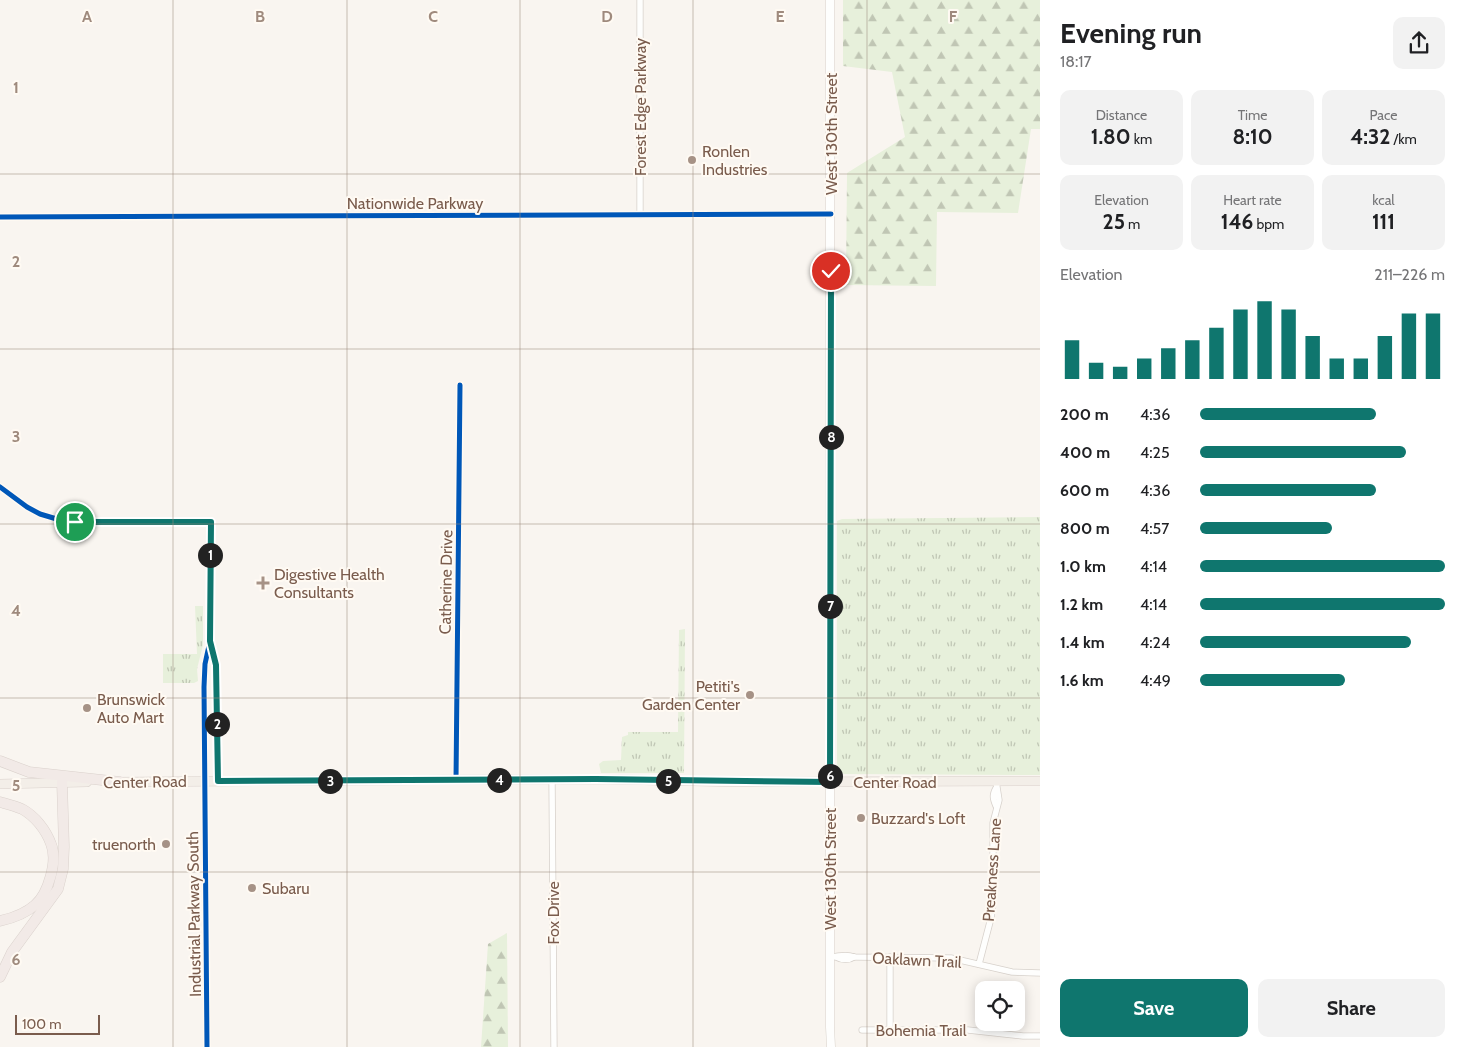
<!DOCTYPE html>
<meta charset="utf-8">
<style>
body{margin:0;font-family:Cabin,sans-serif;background:#f2f2f2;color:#202124;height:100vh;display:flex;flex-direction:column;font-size:19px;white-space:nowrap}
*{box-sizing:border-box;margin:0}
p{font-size:16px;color:#757577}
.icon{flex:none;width:28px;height:28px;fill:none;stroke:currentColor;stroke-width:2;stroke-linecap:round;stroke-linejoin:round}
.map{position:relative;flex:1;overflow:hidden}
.drawer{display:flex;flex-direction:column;background:#fff;width:425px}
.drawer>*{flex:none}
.controls{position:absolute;left:975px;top:981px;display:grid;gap:10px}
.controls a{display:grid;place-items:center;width:50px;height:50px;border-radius:10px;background:#fff;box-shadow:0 2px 12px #0003;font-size:25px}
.scale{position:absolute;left:15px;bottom:12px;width:85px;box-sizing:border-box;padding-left:5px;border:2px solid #7a5c4d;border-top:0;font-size:14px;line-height:18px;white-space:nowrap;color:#7a5c4d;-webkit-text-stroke:4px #fffaf3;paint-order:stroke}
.pin{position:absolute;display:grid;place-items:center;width:42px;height:42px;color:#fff;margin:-21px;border:2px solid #fff;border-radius:50%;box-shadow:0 1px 5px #0007}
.km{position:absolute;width:25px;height:25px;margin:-12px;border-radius:50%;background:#222;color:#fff;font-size:14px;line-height:25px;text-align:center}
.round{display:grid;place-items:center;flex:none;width:52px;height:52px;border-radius:10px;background:#f2f2f2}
.head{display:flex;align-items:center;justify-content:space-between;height:85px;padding:0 20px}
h1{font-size:28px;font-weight:700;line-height:38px}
.figures{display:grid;grid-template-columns:repeat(3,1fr);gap:8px;height:85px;padding:5px 20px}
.figures div{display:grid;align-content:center;border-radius:10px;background:#f2f2f2;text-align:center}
.figures b{font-size:21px;font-weight:700}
.figures small{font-size:14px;font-weight:400}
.figures p{font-size:14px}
.chart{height:140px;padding:10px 20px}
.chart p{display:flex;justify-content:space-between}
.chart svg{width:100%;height:90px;margin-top:5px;stroke:#0f766e;stroke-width:6}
.primary-button{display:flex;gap:10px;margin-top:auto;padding:10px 20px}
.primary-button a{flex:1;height:58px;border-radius:10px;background:#0f766e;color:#fff;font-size:20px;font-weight:700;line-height:58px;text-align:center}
.primary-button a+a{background:#f2f2f2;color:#202124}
ul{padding:0 20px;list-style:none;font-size:16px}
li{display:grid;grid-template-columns:80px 60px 1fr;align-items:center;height:38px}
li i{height:12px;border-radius:6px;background:#0f766e}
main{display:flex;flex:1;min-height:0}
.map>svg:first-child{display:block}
</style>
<main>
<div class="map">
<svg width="1040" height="1047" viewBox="0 0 1040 1047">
<defs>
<pattern id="grass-tufts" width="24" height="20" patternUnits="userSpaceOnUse" patternTransform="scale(1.25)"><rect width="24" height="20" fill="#e7f0db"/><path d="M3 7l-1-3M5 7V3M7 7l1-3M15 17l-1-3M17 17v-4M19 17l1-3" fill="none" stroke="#c0c6b4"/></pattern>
<pattern id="forest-firs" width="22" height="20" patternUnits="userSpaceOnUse" patternTransform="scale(1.25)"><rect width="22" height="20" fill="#e7f0db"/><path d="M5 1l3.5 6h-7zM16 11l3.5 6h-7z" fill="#c0c6b4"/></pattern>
</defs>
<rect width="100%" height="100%" fill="#f9f5f0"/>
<g fill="url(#grass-tufts)">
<path d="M1040,517V775L844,774L839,771L837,763V521L842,519Z"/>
<path d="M195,606H203V645L197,669L198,681L194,683H163V654H197Z"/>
<path d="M685,629L684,773H601L599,764L603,761L621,760L622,737L628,735V732H678L679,630Z"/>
</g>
<g fill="url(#forest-firs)">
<path d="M843,0H1040V129H1031L1018,213L937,212L936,286L846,285L847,173L905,137L892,72L843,66Z"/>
<path d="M507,933L508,1047H481L488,944Z"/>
</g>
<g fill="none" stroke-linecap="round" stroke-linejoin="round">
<defs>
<g id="street">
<path d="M640,0V215"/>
<path d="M0,217L831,214"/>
<path d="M0,487L27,507L40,514L60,520L82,522H211L210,641L205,664L204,687L207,1047"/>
<path d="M211,643L216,665L218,781"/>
<path d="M456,780L460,385"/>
<path d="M552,780L554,1047"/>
<path d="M996,788C992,795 993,799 996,806"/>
<path d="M830,957C839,957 845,953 854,957L951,958L1012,972L1040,973"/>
<path d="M836,957C842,960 848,961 854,957"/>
<path d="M979,964L991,918L993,904V823L999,800L996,781"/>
<path d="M862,1030H968L1023,1036H1040"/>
<path d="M890,1030V957"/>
</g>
<path id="secondary" d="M830,0V1027L831,1047"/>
<g id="primary">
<path d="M113,782L596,779L741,782L1040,781"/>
<path d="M0,784L87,782"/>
</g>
<g id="highway">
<path d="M0,761L29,772L120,782"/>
<path d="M0,802C7,804 15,806 22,809C35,816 46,830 51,844C58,861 48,894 35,905C25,914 13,918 0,921"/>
<path d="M0,977L12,952L58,889L63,869L64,847L62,782"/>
</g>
</defs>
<use href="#street" stroke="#d7d1cb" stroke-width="7"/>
<use href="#secondary" stroke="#d9d2cb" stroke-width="9"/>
<use href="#primary" stroke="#dad1cc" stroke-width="10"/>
<use href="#highway" stroke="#dad1cc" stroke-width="11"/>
<use href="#street" stroke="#fefefd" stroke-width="5.5"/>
<use href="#secondary" stroke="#fefefd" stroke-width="8"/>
<use href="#primary" stroke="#f3eee8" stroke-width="9"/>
<use href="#highway" stroke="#f2eae7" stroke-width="10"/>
<defs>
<g id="cycleway">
<path d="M0,217L831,214"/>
<path d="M0,487L27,507L40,514L60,520L82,522H211L210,641L205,664L204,687L207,1047"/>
<path d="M456,780L460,385"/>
</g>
</defs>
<use href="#cycleway" stroke="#fffaf3" stroke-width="8"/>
<use href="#cycleway" stroke="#0057b8" stroke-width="5"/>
</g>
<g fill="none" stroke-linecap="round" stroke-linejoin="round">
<defs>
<path id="route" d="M75,522H211L210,641L216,665L218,781L596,779L830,782L831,271"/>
</defs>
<use href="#route" stroke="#fff" stroke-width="10"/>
<use href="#route" stroke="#0f766e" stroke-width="6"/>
</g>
<path fill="none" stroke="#9f8a7d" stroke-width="1" stroke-opacity="0.55" d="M173,0V1047M347,0V1047M520,0V1047M693,0V1047M867,0V1047M0,174H1040M0,349H1040M0,524H1040M0,698H1040M0,872H1040"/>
<g fill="#a69286" stroke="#fffaf3" stroke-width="2">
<circle cx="692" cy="160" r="5"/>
<path d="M260.5 575.5h5v5h5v5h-5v5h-5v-5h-5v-5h5z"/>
<circle cx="750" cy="695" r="5"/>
<circle cx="87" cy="708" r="5"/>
<circle cx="861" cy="818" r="5"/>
<circle cx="166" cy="844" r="5"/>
<circle cx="252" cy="888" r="5"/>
</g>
<g text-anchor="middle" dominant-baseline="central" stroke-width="4" stroke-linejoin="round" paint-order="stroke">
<g font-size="16" fill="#7a5c4d" stroke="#fffaf3">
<text transform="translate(640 107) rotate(-90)">Forest Edge Parkway</text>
<text transform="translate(831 134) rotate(-90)">West 130th Street</text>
<text x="415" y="203">Nationwide Parkway</text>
<text transform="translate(446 582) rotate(-89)">Catherine Drive</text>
<text transform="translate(145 782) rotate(-1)">Center Road</text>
<text x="895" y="782">Center Road</text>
<text transform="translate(830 869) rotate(-90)">West 130th Street</text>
<text transform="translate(992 870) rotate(-86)">Preakness Lane</text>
<text transform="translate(553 913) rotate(-90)">Fox Drive</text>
<text transform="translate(194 914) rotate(-91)">Industrial Parkway South</text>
<text transform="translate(917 960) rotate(3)">Oaklawn Trail</text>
<text x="921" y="1030">Bohemia Trail</text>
</g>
<g font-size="16" fill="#7a5c4d" stroke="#fffaf3" text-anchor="start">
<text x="702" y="151">Ronlen<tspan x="702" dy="18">Industries</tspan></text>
<text x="274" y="574">Digestive Health<tspan x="274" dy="18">Consultants</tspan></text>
<text x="740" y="686" text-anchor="end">Petiti's<tspan x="740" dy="18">Garden Center</tspan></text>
<text x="97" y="699">Brunswick<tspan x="97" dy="18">Auto Mart</tspan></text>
<text x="871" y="818">Buzzard's Loft</text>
<text x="156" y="844" text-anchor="end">truenorth</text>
<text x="262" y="888">Subaru</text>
</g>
</g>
<g font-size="16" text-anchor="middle" font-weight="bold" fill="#9f8a7d" stroke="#fffaf3" stroke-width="4" stroke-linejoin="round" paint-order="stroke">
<text x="87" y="22">A</text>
<text x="260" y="22">B</text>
<text x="433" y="22">C</text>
<text x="607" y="22">D</text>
<text x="780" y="22">E</text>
<text x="953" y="22">F</text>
<text x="16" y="93">1</text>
<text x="16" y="267">2</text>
<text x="16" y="442">3</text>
<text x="16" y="616">4</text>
<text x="16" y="791">5</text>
<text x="16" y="965">6</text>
</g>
</svg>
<div class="controls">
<a><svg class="icon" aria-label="locate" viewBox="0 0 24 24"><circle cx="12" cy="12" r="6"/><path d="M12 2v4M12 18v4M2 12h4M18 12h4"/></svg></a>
</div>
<div class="scale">100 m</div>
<div class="pin" style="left:75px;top:522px;background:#1e9e55"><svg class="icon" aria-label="arrive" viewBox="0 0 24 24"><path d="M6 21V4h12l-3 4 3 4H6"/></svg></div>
<div class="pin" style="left:831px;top:271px;background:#d93025"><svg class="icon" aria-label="check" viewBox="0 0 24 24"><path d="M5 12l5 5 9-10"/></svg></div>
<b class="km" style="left:210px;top:555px">1</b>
<b class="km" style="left:217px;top:724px">2</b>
<b class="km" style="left:330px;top:781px">3</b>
<b class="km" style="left:499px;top:780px">4</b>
<b class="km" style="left:668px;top:781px">5</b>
<b class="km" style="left:830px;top:776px">6</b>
<b class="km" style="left:830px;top:606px">7</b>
<b class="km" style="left:831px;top:437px">8</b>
</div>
<section class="drawer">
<div class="head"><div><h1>Evening run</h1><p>18:17</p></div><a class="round"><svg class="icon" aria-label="share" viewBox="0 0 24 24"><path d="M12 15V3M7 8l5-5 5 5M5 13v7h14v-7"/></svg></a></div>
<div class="figures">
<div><p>Distance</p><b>1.80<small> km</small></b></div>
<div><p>Time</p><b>8:10</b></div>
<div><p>Pace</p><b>4:32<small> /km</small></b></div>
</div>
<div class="figures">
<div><p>Elevation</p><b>25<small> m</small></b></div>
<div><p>Heart rate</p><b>146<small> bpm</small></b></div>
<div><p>kcal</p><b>111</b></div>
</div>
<div class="chart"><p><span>Elevation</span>211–226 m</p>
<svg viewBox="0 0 160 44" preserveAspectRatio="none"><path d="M5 44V25M15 44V36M25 44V38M35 44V34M45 44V29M55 44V25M65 44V19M75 44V10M85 44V6M95 44V10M105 44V23M115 44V34M125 44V34M135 44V23M145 44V12M155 44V12"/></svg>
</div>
<ul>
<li><b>200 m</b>4:36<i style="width:72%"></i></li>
<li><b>400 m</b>4:25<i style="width:84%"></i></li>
<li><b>600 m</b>4:36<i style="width:72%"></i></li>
<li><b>800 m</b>4:57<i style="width:54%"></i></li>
<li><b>1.0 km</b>4:14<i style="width:100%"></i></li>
<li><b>1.2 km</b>4:14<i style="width:100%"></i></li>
<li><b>1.4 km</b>4:24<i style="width:86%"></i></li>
<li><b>1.6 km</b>4:49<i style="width:59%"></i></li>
</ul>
<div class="primary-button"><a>Save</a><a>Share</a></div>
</section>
</main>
